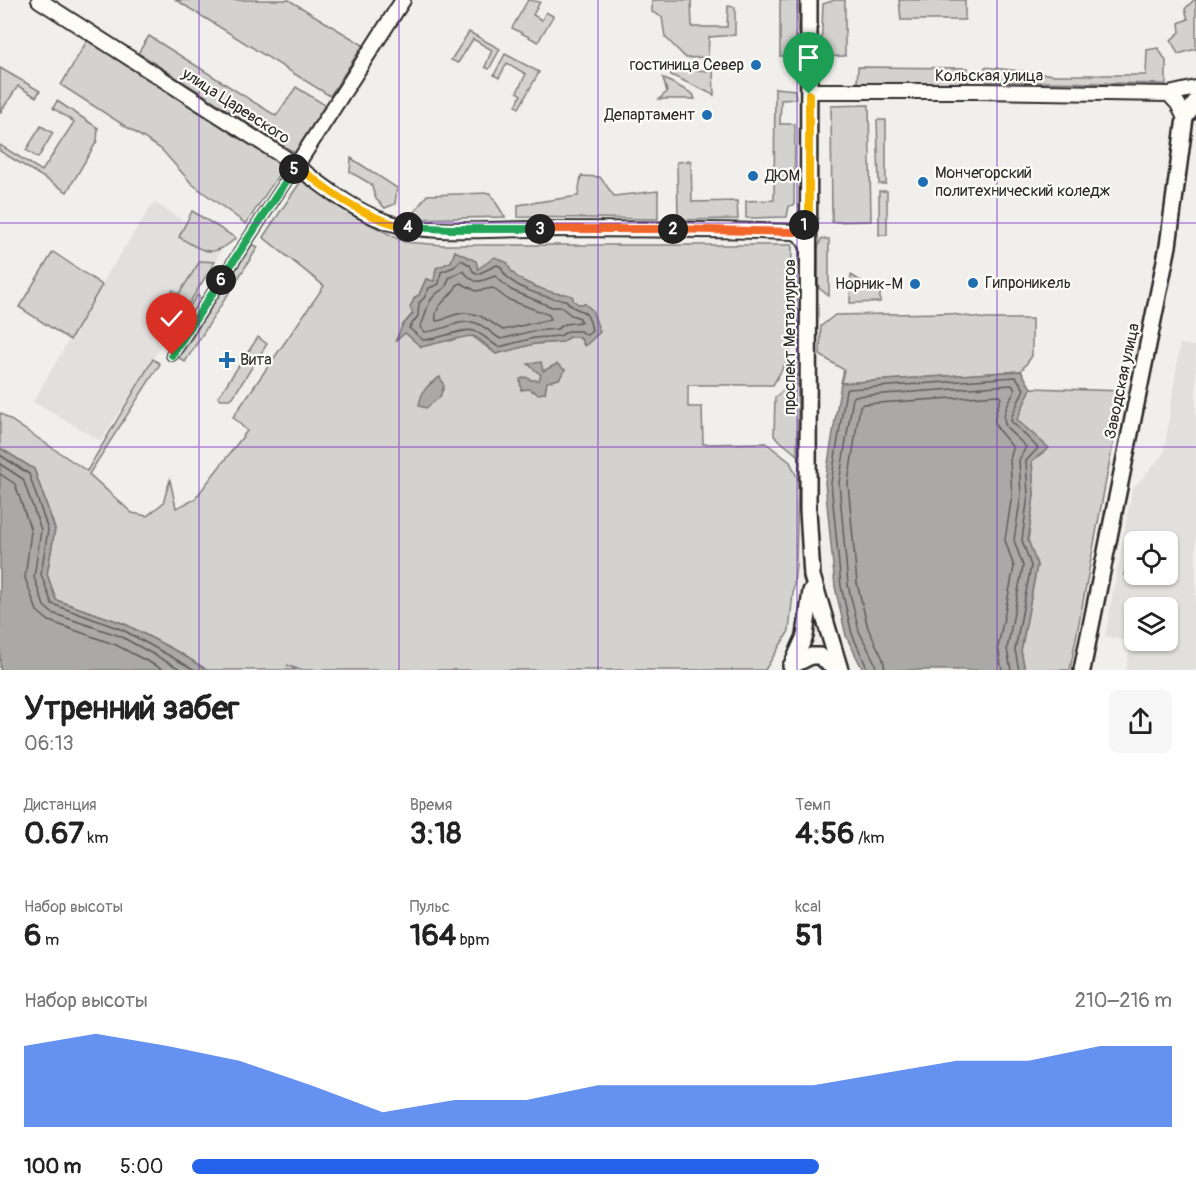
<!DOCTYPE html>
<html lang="ru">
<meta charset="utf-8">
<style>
body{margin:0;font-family:Pangolin,sans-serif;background:#f6f6f6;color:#222;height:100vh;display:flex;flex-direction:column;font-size:22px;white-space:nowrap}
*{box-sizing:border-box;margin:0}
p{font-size:20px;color:#767676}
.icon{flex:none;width:33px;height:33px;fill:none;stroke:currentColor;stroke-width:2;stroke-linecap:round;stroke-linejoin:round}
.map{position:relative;height:670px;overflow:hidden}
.side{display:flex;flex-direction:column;background:#fff;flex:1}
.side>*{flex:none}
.fabs{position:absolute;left:1124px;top:531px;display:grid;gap:12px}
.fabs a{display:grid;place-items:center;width:54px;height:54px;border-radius:9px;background:#fff;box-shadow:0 2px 4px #0004;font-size:30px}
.pin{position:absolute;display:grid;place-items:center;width:51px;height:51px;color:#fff;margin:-62px -26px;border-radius:50% 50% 50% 0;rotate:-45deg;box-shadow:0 0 6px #0007}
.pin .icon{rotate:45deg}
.km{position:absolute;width:30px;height:30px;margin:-15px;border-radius:50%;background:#222;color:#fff;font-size:16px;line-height:30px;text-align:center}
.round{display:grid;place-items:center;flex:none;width:63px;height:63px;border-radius:9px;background:#f6f6f6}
.summary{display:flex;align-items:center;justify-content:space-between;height:102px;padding:0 24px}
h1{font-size:33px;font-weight:700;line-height:45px}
.figures{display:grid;grid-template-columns:repeat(3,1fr);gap:9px;height:102px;padding:6px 24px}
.figures div{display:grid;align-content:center}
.figures b{font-size:30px;font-weight:700}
.figures small{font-size:16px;font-weight:400}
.figures p{font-size:16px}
.chart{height:168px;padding:12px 24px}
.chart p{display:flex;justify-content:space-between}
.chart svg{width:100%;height:108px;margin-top:6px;fill:#2563eb;opacity:.7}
ul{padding:0 24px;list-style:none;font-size:20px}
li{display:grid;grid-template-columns:96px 72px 1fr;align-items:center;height:45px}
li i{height:15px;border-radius:8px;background:#2563eb}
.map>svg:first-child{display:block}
</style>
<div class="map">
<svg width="1196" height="670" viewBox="0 0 1196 670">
<rect width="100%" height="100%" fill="#f0efeb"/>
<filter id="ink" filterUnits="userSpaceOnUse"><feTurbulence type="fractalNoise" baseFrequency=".0167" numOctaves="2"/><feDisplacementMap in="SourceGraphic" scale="12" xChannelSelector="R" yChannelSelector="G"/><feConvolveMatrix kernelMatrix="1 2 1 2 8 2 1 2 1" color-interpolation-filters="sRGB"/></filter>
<g filter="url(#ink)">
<g fill="#e1e0dc" fill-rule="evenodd">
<path d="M154,202L224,246L101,441L33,402L107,275Z"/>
<path d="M1180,344L1196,346V670H1126L1131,642L1105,636L1132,490L1164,453ZM1134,542H1167V574H1134ZM1134,608H1167V640H1134Z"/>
</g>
<g fill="#d3d2cf" stroke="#7f7e7d" stroke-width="1.5" fill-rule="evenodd">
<path d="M176,0H289L363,45L330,96Z"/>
<path d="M528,0L540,2L533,15L542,20L546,12L553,16L538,42L512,28Z"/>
<path d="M652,0H691L692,27H727L728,6L735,7V35L709,37L708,57L686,58L665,37L662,17L652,12Z"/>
<path d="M780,0H798L797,56H780Z"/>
<path d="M835,0H845V56L821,57L823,4Z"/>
<path d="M899,0H965V20H901Z"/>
<path d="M1194,0L1196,1V49L1178,54L1171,40L1180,32L1179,23L1188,19L1185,9Z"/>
<path d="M469,32L500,49L489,69L485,67L492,50L473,39L458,63L451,60Z"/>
<path d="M149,36L276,116L296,87L325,105L295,153L138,53Z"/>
<path d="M88,39L285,165L246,224L192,184L161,149L61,85Z"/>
<path d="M1158,48L1166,61V84L986,81L985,67L1055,75H1146L1147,50Z"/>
<path d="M505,54L539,72L519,108L516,106L521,95L517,92L526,74L507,63L499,78L494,75Z"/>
<path d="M858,67L968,68V85L857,84Z"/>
<path d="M0,68L40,91L36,97L18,86L0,113Z"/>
<path d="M671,69L713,71L714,95L671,75Z"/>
<path d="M663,78L693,94L695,99H659L667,92Z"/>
<path d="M775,88L795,90L796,99L781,100L780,124H795L794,205L789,206L787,217L746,218V201L774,200Z"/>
<path d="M57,101L98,128L97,141L67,192L0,151V145L42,171L74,122L53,108Z"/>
<path d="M869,105L871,221L832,222L831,106Z"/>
<path d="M877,120H886V184H879Z"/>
<path d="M41,126L53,133L38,158L26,150Z"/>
<path d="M351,158L397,188L395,204L385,208L376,199L371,184L350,172Z"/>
<path d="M691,161L692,202L737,201L738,219L678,220L677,162Z"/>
<path d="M581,176L600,177L614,196L658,191V219L518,217V205L578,196Z"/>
<path d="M301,181L349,213L404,242L443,245H792L790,356L773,385H688V407H702L703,444L766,443L790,462L798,479L796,565L789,631L765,670H300L287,665L297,670H207L180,653L125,624L56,600L47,574L55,529L34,469L0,448V413L87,471L153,359L160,364L89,474L132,513L147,516L163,503L170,480L176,508L194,500L247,431L233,417L324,286L263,237ZM455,251L478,269L509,271L516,278L577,304H585L584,346L580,337H569L562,342L534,344L496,354L472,336H461L451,341L405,333L402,326L413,313L410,307L415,297L419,295L426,279L434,282L451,262Z"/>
<rect x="879" y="191" width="8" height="44"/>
<path d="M490,193L505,217L409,219L427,195Z"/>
<path d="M192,211L236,238C213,259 204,252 179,237Z"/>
<path d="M821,239H829V296L819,288L818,283V248Z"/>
<path d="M252,244L258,247L185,362L179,358Z"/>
<path d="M53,252L102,285L70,340L19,307Z"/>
<path d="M200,261L215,262L167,338L160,335L180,304L170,294L173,290L179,294Z"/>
<path d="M851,275L880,293V302L850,303Z"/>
<path d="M197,295L203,300L174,345L166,344Z"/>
<path d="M945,313L986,319H1032V356L1021,371L841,383L844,370L820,355L821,326L835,315Z"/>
<path d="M258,337L267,344L233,397L230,399H221L218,397Z"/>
<path d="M798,375L797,455L774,436L775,398Z"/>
<path d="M1031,388L1123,391L1070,670H1025L1021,651L1037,565L1028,540L1034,495L1032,461L1017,419Z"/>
<path d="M1135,532L1152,535L1151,541L1134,542V574L1145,575L1144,579L1124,575Z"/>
</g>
<g fill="#aaa9a7" stroke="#777775" stroke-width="1.5">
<path d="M455,251L476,261L478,269L495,257L508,263C510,280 540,289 555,293C562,295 567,292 573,297V300L578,304H585L592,310L600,332L585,346L580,337H569L563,342L534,344L496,354C489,348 481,339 473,336C468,335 430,345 421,347L405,333L395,342L402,326L413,314L410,307L415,297L419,295L426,279L434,281L436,268L451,262Z"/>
<path d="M541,362L543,371L557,364L565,370L559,379L547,382L545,393L538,394L529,389L521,390L520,379L526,377L531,380H539L541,375L528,364Z"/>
<path d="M1021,371L1031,388L1017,420L1049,448L1032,461L1034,495L1028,540L1037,565L1021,651L1025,670H863L846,636L835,587L825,482L841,383Z"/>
<path d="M440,377L444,386L440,397L426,408L419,406C421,391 427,385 440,377Z"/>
<path d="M0,448L34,469L55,529L47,574L56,600L125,624L180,653L207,670H0Z"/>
</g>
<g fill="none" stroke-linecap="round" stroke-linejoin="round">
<g stroke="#5e5d5d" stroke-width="1.5">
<path d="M461,260L470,265L473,271L478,274L497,265L501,267C507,287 548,299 566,300C577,317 587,301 592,331L587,335L580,331H568L560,336L534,338L499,347C491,343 483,334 474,331C465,327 436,340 423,340L409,328L418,316L419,303L424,298L429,288L439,284L441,272L454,267Z"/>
<path d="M463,271C477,286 478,282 495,276L511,290L552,307H561L571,315L580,318L581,322L565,324L557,329L533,331L501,339C493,335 485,326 476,323C461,318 441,332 424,332L420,327C427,316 425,305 434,296C442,287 445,293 449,278Z"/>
<path d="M461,283L476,291L493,288L507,299L549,315L551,319L503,330C487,320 474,308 454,315C447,317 443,321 436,321C433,304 451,299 457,285Z"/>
<path d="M0,455L29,474L48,530L41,574L52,604L123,630L195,670"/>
<path d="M0,464L23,479L41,530L34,577L44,606L52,613L120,636L182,670"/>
<path d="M0,474L15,484L31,531L25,578L37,611L49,621L116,645L164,670"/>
<path d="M868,670L852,634L841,586L831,483L846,390L849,389L1016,377L1024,389L1012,416L1011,421L1038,448L1026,461L1028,495L1022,540L1031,566L1015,650L1019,670"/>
<path d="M876,670L875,663L859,631L848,585L839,483L853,398L855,396L1012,385L1015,390C1010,402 997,418 1009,430C1014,436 1021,441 1026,447L1019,460L1021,495L1014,540L1023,566L1007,649L1011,670"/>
<path d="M885,670L883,659L868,628L857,583L848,483L860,406L863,404L998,395L1001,398C988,430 997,425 1013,448L1010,460L1012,495L1005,540L1014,567L998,647L1002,670"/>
</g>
<defs>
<path id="street" d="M172,355L296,166"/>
<g id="secondary">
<path d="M39,0L284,157C316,180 349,209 387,222C427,235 488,229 531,229C619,229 707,229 795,232L800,235L809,247"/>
<path d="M809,91H980L1169,94L1196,88"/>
<path d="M1169,94L1178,104L1185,118"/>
<path d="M296,166L403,0"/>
</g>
<g id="primary">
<path d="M809,0L808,510L812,576L840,670"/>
<path d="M792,665L805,636L811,591"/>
<path d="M791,666L811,656H820L836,670"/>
<path d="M1082,670L1168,246L1185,118L1196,102"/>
</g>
</defs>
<use href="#street" stroke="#2b2b2b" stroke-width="14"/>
<use href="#secondary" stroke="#2b2b2b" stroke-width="18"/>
<use href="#primary" stroke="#2b2b2b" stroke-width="20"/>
<use href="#street" stroke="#fdfcf7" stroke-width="9"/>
<use href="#secondary" stroke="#fdfcf7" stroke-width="14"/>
<use href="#primary" stroke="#fdfcf7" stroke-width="15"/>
</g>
</g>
<g fill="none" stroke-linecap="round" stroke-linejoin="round" filter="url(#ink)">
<defs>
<path id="split-1" d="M804,225L809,215V94"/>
<path id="split-2" d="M673,229L795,232L804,225"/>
<path id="split-3" d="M540,229H673"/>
<path id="split-4" d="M408,227L451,229H540"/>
<path id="split-5" d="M294,169L296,165C328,191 366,220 408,227"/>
<path id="split-6" d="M221,280L294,169"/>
<path id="split-7" d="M172,355L221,280"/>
</defs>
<use href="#split-1" stroke="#fff" stroke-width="12"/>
<use href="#split-2" stroke="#fff" stroke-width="12"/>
<use href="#split-3" stroke="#fff" stroke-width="12"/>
<use href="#split-4" stroke="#fff" stroke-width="12"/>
<use href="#split-5" stroke="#fff" stroke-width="12"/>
<use href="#split-6" stroke="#fff" stroke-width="12"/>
<use href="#split-7" stroke="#fff" stroke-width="12"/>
<use href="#split-1" stroke="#f5b400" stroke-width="8"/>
<use href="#split-2" stroke="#f0652b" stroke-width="8"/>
<use href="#split-3" stroke="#f0652b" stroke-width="8"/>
<use href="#split-4" stroke="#22a559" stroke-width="8"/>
<use href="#split-5" stroke="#f5b400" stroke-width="8"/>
<use href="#split-6" stroke="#22a559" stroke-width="8"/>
<use href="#split-7" stroke="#22a559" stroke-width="8"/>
</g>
<path fill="none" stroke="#7b2cbf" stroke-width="1.5" stroke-opacity="0.55" d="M199,0V670M399,0V670M598,0V670M797,0V670M997,0V670M0,223H1196M0,447H1196"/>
<g fill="#1f6fb2" stroke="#fdfcf7" stroke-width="2">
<circle cx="756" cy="65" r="6"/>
<circle cx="707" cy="115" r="6"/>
<circle cx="753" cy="176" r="6"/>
<circle cx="923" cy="182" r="6"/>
<circle cx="973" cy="283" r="6"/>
<circle cx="915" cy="284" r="6"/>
<path d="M224 351h6v6h6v6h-6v6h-6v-6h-6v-6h6z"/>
</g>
<g text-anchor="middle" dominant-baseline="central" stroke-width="4.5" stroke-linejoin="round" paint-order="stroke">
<g font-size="16" fill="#2b2b2b" stroke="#fdfcf7" text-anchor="start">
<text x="744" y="65" text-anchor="end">гостиница Север</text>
<text x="695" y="115" text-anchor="end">Департамент</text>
<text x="935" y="173">Мончегорский<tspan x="935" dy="18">политехнический коледж</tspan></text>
<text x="765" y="176">ДЮМ</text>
<text x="985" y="283">Гипроникель</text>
<text x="903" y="284" text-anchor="end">Норник-М</text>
<text x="240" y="360">Вита</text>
</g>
<g font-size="16" fill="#2b2b2b" stroke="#fdfcf7">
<text x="989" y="76">Кольская улица</text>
<text transform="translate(236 106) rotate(33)">улица Царевского</text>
<text transform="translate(790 337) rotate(-90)">проспект Металлургов</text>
<text transform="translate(1122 381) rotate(-78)">Заводская улица</text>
</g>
</g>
</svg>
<div class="fabs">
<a><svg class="icon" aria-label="locate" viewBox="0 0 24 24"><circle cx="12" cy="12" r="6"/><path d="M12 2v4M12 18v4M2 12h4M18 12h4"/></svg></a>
<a><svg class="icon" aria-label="layers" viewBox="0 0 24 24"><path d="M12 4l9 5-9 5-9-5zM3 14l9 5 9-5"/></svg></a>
</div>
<div class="pin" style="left:809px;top:94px;background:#1e9e55"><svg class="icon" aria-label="arrive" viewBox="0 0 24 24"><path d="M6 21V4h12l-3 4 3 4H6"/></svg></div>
<div class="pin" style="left:172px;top:355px;background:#d93025"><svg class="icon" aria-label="check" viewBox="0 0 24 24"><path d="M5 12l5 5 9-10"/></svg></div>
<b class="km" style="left:804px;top:225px">1</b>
<b class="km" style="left:673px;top:229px">2</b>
<b class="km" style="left:540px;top:229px">3</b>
<b class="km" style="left:408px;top:227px">4</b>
<b class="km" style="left:294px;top:169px">5</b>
<b class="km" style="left:221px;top:280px">6</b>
</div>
<section class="side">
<div class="summary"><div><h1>Утренний забег</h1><p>06:13</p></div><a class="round"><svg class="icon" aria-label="share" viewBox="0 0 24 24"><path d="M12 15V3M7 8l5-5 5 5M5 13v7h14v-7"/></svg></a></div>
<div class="figures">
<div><p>Дистанция</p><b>0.67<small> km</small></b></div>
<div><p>Время</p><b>3:18</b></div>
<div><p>Темп</p><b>4:56<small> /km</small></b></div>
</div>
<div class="figures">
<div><p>Набор высоты</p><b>6<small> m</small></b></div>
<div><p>Пульс</p><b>164<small> bpm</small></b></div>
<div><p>kcal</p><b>51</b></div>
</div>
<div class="chart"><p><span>Набор высоты</span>210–216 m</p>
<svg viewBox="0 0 160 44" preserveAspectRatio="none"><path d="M0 44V11L10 6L20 11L30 17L40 27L50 38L60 33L70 33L80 27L90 27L100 27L110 27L120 22L130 17L140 17L150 11L160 11V44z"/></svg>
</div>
<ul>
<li><b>100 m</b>5:00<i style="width:64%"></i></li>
</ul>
</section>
